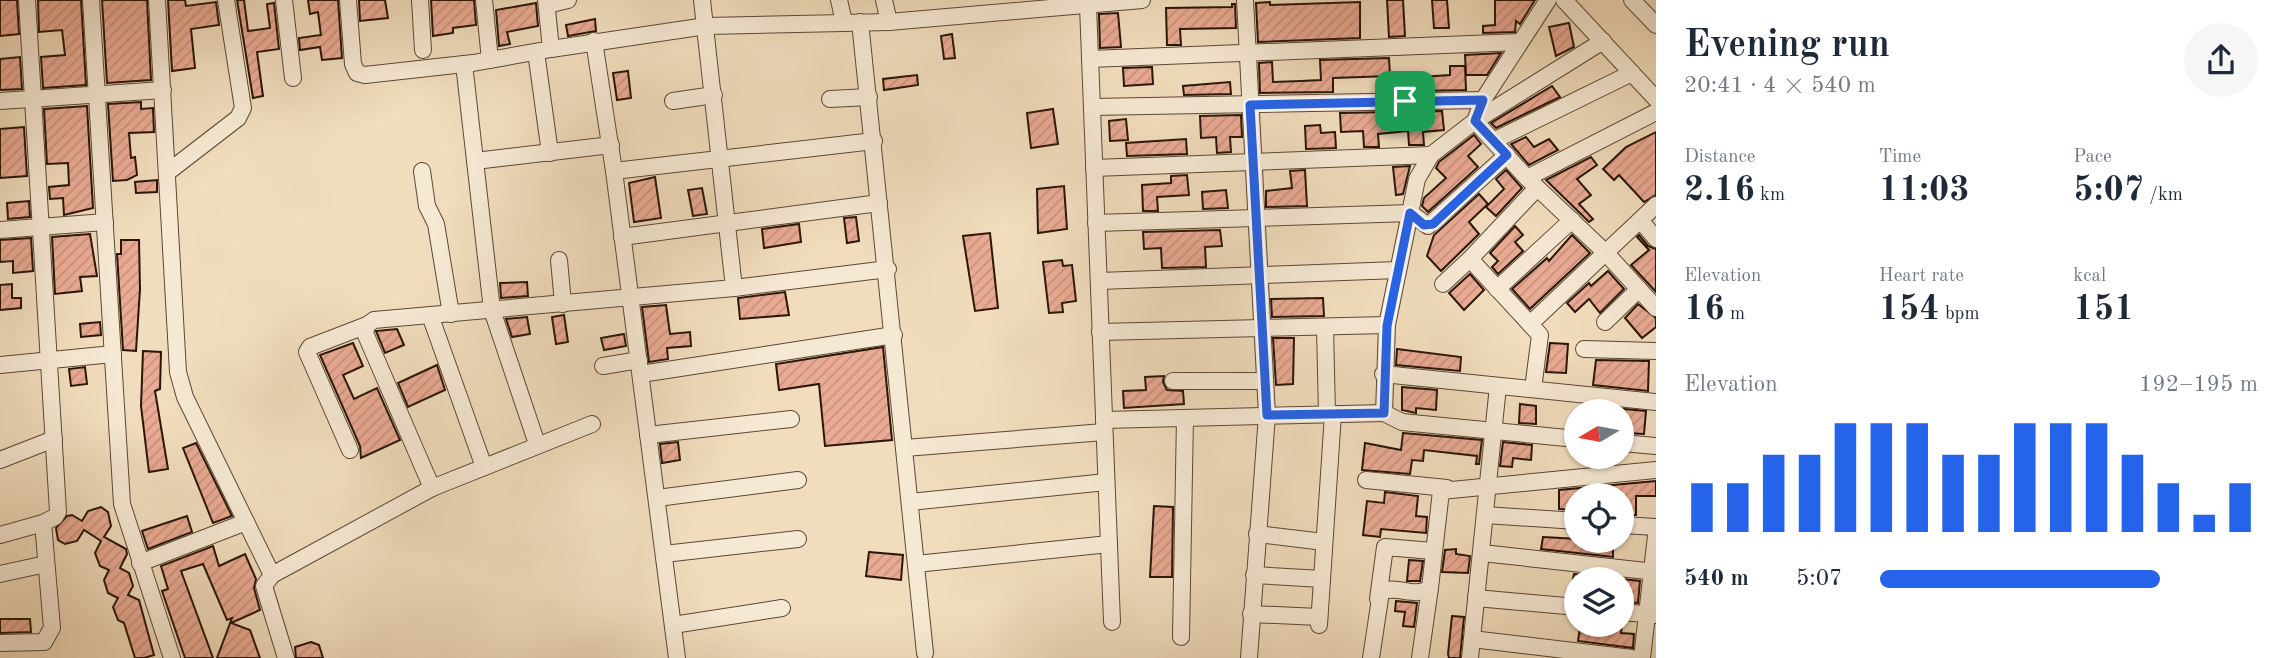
<!DOCTYPE html>
<meta charset="utf-8">
<style>
body{margin:0;font-family:"Old Standard TT",serif;background:#f6f6f7;color:#1f2937;height:100vh;display:flex;flex-direction:column;font-size:26px;white-space:nowrap}
*{box-sizing:border-box;margin:0}
p{font-size:23px;color:#747a83}
.icon{flex:none;width:38px;height:38px;fill:none;stroke:currentColor;stroke-width:2;stroke-linecap:round;stroke-linejoin:round}
.map{position:relative;flex:1;overflow:hidden}
.side{display:flex;flex-direction:column;background:#fff;width:630px}
.side>*{flex:none}
.needle{width:46px;rotate:260deg}
.controls{position:absolute;left:1564px;top:399px;display:grid;gap:14px}
.controls a{display:grid;place-items:center;width:70px;height:70px;border-radius:50%;background:#fff;box-shadow:0 2px 5px #0004;font-size:35px}
.pin{position:absolute;display:grid;place-items:center;width:60px;height:60px;color:#fff;margin:-30px;border-radius:14px;box-shadow:0 4px 10px #0006}
.round{display:grid;place-items:center;flex:none;width:74px;height:74px;border-radius:37px;background:#f6f6f7}
.head{display:flex;align-items:center;justify-content:space-between;height:119px;padding:0 28px}
h1{font-size:38px;font-weight:700;line-height:52px}
.metrics{display:grid;grid-template-columns:repeat(3,1fr);gap:10px;height:119px;padding:7px 28px}
.metrics div{display:grid;align-content:center}
.metrics b{font-size:35px;font-weight:700}
.metrics small{font-size:19px;font-weight:400}
.metrics p{font-size:19px}
.chart{height:196px;padding:14px 28px}
.chart p{display:flex;justify-content:space-between}
.chart svg{width:100%;height:126px;margin-top:7px;stroke:#2563eb;stroke-width:6}
ul{padding:0 28px;list-style:none;font-size:23px}
li{display:grid;grid-template-columns:112px 84px 1fr;align-items:center;height:52px}
li i{height:18px;border-radius:9px;background:#2563eb}
main{display:flex;flex:1;min-height:0}
.map>svg:first-child{display:block}
</style>
<main>
<div class="map">
<svg width="1656" height="658" viewBox="0 0 1656 658">
<defs>
<pattern id="building-hatch" width="6" height="6" patternUnits="userSpaceOnUse" patternTransform="scale(1.75)"><rect width="6" height="6" fill="#eaab94"/><path d="M-1 1l2-2M0 6l6-6M5 7l2-2" fill="none" stroke="#c9927e"/></pattern>
</defs>
<rect width="100%" height="100%" fill="#f1ddbd"/>
<filter id="stains"><feTurbulence type="fractalNoise" baseFrequency=".00286" numOctaves="4"/><feColorMatrix values="0 0 0 0 .2 0 0 0 0 .09 0 0 0 0 .02 0 0 0 .5 -.17"/></filter>
<radialGradient id="worn" r=".72"><stop offset=".6" stop-color="#630" stop-opacity="0"/><stop offset="1" stop-color="#630" stop-opacity=".3"/></radialGradient>
<g fill="url(#building-hatch)" stroke="#2a1509" stroke-width="2">
<path d="M0,0H17L19,34L0,36Z"/>
<path d="M38,0H81L86,85L43,88L41,57L65,55L62,30L39,32Z"/>
<path d="M102,0H147L151,80L107,83Z"/>
<path d="M168,0H185L186,6L216,2L219,25L191,29L195,68L172,71Z"/>
<path d="M237,0H244L248,31L270,28L267,4L274,3L279,49L257,52L263,96L253,98Z"/>
<path d="M308,0H338L342,58L322,60L320,47L300,50L299,38L321,35L318,12L310,14Z"/>
<path d="M359,0H385L388,18L360,21Z"/>
<path d="M431,0H474L476,25L453,28V33L433,36Z"/>
<path d="M1387,0H1403L1405,36L1389,37Z"/>
<path d="M1432,0H1447L1449,28H1434Z"/>
<path d="M1495,0H1535L1520,24L1516,21L1515,32L1483,33V26L1495,25Z"/>
<path d="M1270,2V5L1360,2V38L1258,42L1256,3Z"/>
<path d="M536,3L538,26L507,32L510,44L499,46L496,10Z"/>
<path d="M1232,4H1235L1236,28L1180,29L1181,45H1167L1166,8L1232,7Z"/>
<path d="M1118,13L1121,47L1100,48L1099,14Z"/>
<path d="M595,19L596,31L568,36L566,25Z"/>
<path d="M1569,23L1574,47L1556,56L1549,27Z"/>
<path d="M952,34L955,58L944,59L941,36Z"/>
<path d="M1501,53L1487,75H1466L1465,55Z"/>
<path d="M20,57L22,89L0,90V59Z"/>
<path d="M1389,58L1390,76L1333,78V92L1260,93L1259,63L1272,62L1273,82L1301,81L1321,80L1320,60Z"/>
<path d="M1450,66H1465L1466,90L1421,91V77L1450,75Z"/>
<path d="M1152,67L1153,84L1124,86L1123,68Z"/>
<path d="M628,71L631,98L617,100L613,73Z"/>
<path d="M917,75L918,85L884,90L883,79Z"/>
<path d="M1230,82L1231,94L1184,95L1183,86Z"/>
<path d="M1552,86L1560,97L1496,128L1491,123Z"/>
<path d="M141,102V109L153,108L154,132L129,133L131,158L135,157L137,175L127,180L113,181L108,104Z"/>
<path d="M87,106L93,208L64,215L63,198L50,199L49,187L69,185L68,163L47,164L44,109Z"/>
<path d="M1053,109L1058,144L1031,148L1027,113Z"/>
<path d="M1442,111L1444,130L1423,132L1424,145H1409L1408,131L1378,134L1379,147H1364L1363,131L1341,132L1340,113Z"/>
<path d="M1241,115L1242,137H1230L1231,152L1217,153L1216,137L1201,138L1200,116Z"/>
<path d="M1126,119L1128,140L1110,141L1109,121Z"/>
<path d="M1320,125L1321,133L1335,132L1336,148L1306,149L1305,126Z"/>
<path d="M24,127L27,176L0,178V129Z"/>
<path d="M1656,132V195L1644,202L1619,175L1614,180L1603,169L1626,147Z"/>
<path d="M1474,135L1481,144L1468,156L1478,167L1428,212L1422,206L1424,198L1446,178L1436,168L1439,162Z"/>
<path d="M1526,137L1534,147L1549,139L1558,150L1529,165L1511,144Z"/>
<path d="M1186,139L1187,154L1127,156L1126,143Z"/>
<path d="M1591,157L1597,165L1577,179L1591,195L1579,204L1593,219L1589,222L1546,180Z"/>
<path d="M1410,166L1403,194L1396,195L1393,167Z"/>
<path d="M1305,170L1307,206L1266,207V191L1292,188L1290,171Z"/>
<path d="M1506,170L1522,188L1496,216L1486,207L1504,189L1496,179Z"/>
<path d="M1187,175L1189,195L1157,197L1158,211H1143L1142,185L1171,183V176Z"/>
<path d="M655,177L661,218L634,222L629,183Z"/>
<path d="M157,180V192L136,193L135,182Z"/>
<path d="M1064,186L1067,229L1038,233L1037,189Z"/>
<path d="M702,188L707,214L693,216L688,190Z"/>
<path d="M1226,190L1228,208L1203,209L1202,192Z"/>
<path d="M1479,194L1488,204L1469,222L1479,234L1441,271L1427,256L1434,235Z"/>
<path d="M29,201L30,217L8,219L7,203Z"/>
<path d="M856,217L859,241L847,243L844,218Z"/>
<path d="M799,224L801,242L764,248L762,229Z"/>
<path d="M1515,226L1523,235L1515,242L1523,251L1498,274L1492,267L1498,261L1490,253Z"/>
<path d="M1220,230L1222,246L1205,247L1206,267L1162,268L1161,248L1144,249L1143,232Z"/>
<path d="M990,233L998,308L975,311L963,236Z"/>
<path d="M90,234L97,276L80,277L82,291L55,294L52,237Z"/>
<path d="M1572,235L1590,253L1530,309L1512,289L1547,258L1549,261Z"/>
<path d="M1639,235L1648,246L1656,249V292L1631,265L1649,250L1637,237Z"/>
<path d="M31,238L33,271L13,273V261L0,262V240Z"/>
<path d="M121,240H139L140,289L136,351L123,350L117,254H121Z"/>
<path d="M1062,260L1063,266L1072,265L1076,301L1062,303L1063,312L1049,313L1043,262Z"/>
<path d="M1608,271L1624,289L1600,313L1589,299L1575,312L1567,303L1589,283L1591,286Z"/>
<path d="M1470,274L1484,290L1464,310L1449,293Z"/>
<path d="M527,282L528,296L501,298L500,283Z"/>
<path d="M12,284V298H21V308L0,310V285Z"/>
<path d="M785,292L789,315L740,319L738,298Z"/>
<path d="M1323,298L1324,316L1272,317L1271,299Z"/>
<path d="M1638,304L1656,318V327L1642,338L1625,318Z"/>
<path d="M666,305L670,334L690,332L691,346L667,348L668,359L649,362L642,307Z"/>
<path d="M564,315L568,342L556,344L552,317Z"/>
<path d="M527,317L530,334L512,337L506,319Z"/>
<path d="M100,322L101,335L81,337L80,324Z"/>
<path d="M397,329L404,345L385,353L376,331Z"/>
<path d="M624,334L626,346L604,350L601,338Z"/>
<path d="M1273,338H1294L1293,384L1276,385Z"/>
<path d="M353,343L363,366L343,375L354,399L377,388L400,440L361,458L360,446L320,355Z"/>
<path d="M1550,343L1568,344L1566,373L1546,372Z"/>
<path d="M883,347L892,440L825,446L819,384L779,390L776,364Z"/>
<path d="M1397,349L1461,357L1460,371L1396,365Z"/>
<path d="M143,351L161,352L160,389L155,391L168,469L149,472L141,406Z"/>
<path d="M1596,360L1649,361L1648,391L1593,385Z"/>
<path d="M437,365L445,390L408,407L398,383Z"/>
<path d="M85,367L87,384L71,386L69,369Z"/>
<path d="M1164,376L1163,382L1167,390L1183,391L1184,404L1124,408L1123,391L1146,390L1145,377Z"/>
<path d="M1402,387L1437,390L1436,410L1416,408V413L1402,410Z"/>
<path d="M1520,404L1536,406V424L1519,423Z"/>
<path d="M1591,406L1646,411L1644,434L1626,433L1622,411H1590Z"/>
<path d="M1403,433L1482,440L1479,464H1476L1477,456L1424,450L1423,461L1412,460L1410,474L1362,470L1365,443L1401,450Z"/>
<path d="M678,442L680,460L662,463L660,444Z"/>
<path d="M1503,442L1532,445L1531,460L1513,458L1512,467L1500,466Z"/>
<path d="M196,443L232,516L213,523L183,448Z"/>
<path d="M1656,481V496H1636V515H1622V495H1577V510L1559,509V490Z"/>
<path d="M1385,492L1418,496L1416,516L1427,517L1426,533L1381,529L1380,537L1363,535L1367,501L1384,503Z"/>
<path d="M1154,506L1173,507L1172,577H1150Z"/>
<path d="M101,507L108,512L111,526L104,537L126,549L127,554L120,568L129,573L133,586L128,595L139,600L154,655L144,658H135L124,623L118,620L113,607L118,598L108,593L104,580L109,570L100,566L95,553L101,541L84,530L77,541L65,544L58,540L56,528L67,516L72,515L82,521L88,511Z"/>
<path d="M187,516L192,532L148,549L142,531Z"/>
<path d="M1543,537L1613,541V557L1541,549Z"/>
<path d="M213,546L219,566L245,554L256,579L254,588L260,610L231,623L250,630L260,658H217L232,618L227,620L203,564L181,571L213,658H185L162,591L168,589L161,566Z"/>
<path d="M1456,549V554L1470,556L1468,573L1442,572L1445,550Z"/>
<path d="M869,552L903,555L901,580L866,576Z"/>
<path d="M1409,560L1423,561L1420,581H1407Z"/>
<path d="M1574,574L1640,581L1638,603L1626,602L1627,591L1622,590V579H1573Z"/>
<path d="M1396,601L1417,603L1414,627L1403,626L1405,612L1395,611Z"/>
<path d="M1452,616L1464,617L1460,658H1449L1448,654Z"/>
<path d="M0,619H30L31,632L0,633Z"/>
<path d="M1606,625H1622L1621,633L1634,634L1633,648L1578,641L1580,628L1605,632Z"/>
<path d="M311,642L319,645L323,658H296L295,647Z"/>
</g>
<g fill="none" stroke-linecap="round" stroke-linejoin="round">
<defs>
<g id="minor">
<path d="M91,0L122,504L172,658"/>
<path d="M157,0L178,372L185,397L272,575L264,586L286,658"/>
<path d="M284,0L293,78"/>
<path d="M348,0L353,64L357,73L365,75L473,63L551,49L546,0"/>
<path d="M420,0L423,50"/>
<path d="M484,0L490,60"/>
<path d="M839,0L844,22"/>
<path d="M884,0L889,22"/>
<path d="M1245,0L1267,415L1249,658"/>
<path d="M1548,0L1483,100L1475,121L1527,178L1606,253L1656,308"/>
<path d="M1564,0L1656,99"/>
<path d="M1632,0L1656,25"/>
<path d="M547,5L568,0"/>
<path d="M1088,6L1112,622"/>
<path d="M860,22L925,653"/>
<path d="M594,41L614,171L677,658"/>
<path d="M551,49L706,26L889,22L1142,0"/>
<path d="M536,52L550,153"/>
<path d="M1090,59L1520,42"/>
<path d="M464,64L492,310L537,444"/>
<path d="M830,99L869,97"/>
<path d="M0,101L163,90"/>
<path d="M673,101L714,95"/>
<path d="M1092,107L1483,100"/>
<path d="M1495,140L1632,73"/>
<path d="M475,161L611,145"/>
<path d="M1094,168L1431,155"/>
<path d="M422,171L427,206L436,224L451,314"/>
<path d="M614,171L874,141"/>
<path d="M168,172L238,118L243,108L226,0"/>
<path d="M1527,178L1656,112"/>
<path d="M1641,221L1656,239"/>
<path d="M1096,223L1411,213L1428,226L1507,155"/>
<path d="M0,230L105,222"/>
<path d="M622,237L879,203"/>
<path d="M559,260L563,304"/>
<path d="M1099,281L1398,270"/>
<path d="M1443,284L1470,259"/>
<path d="M734,288L888,269"/>
<path d="M1497,289L1572,220"/>
<path d="M430,315L484,467"/>
<path d="M1605,322L1639,289"/>
<path d="M1530,324L1656,205"/>
<path d="M1325,327L1327,414"/>
<path d="M1100,332L1387,325"/>
<path d="M1584,349L1656,351"/>
<path d="M0,365L113,354"/>
<path d="M603,366L639,360"/>
<path d="M641,374L894,335"/>
<path d="M1383,374L1656,402"/>
<path d="M1173,381H1265"/>
<path d="M1533,389L1540,335L1470,259L1537,188"/>
<path d="M1384,413L1402,422L1577,439"/>
<path d="M1104,420L1384,413L1387,325L1417,179L1431,155L1475,121L1603,41"/>
<path d="M648,435L791,419"/>
<path d="M1622,443L1656,446"/>
<path d="M905,448L1104,432"/>
<path d="M350,450L307,352L310,347L367,325"/>
<path d="M0,460L54,439"/>
<path d="M1366,480L1447,488"/>
<path d="M432,488L592,424"/>
<path d="M657,498L798,480"/>
<path d="M910,502L1106,482"/>
<path d="M1485,515L1577,521"/>
<path d="M1622,525L1656,527"/>
<path d="M1257,534L1324,542"/>
<path d="M0,535L43,523"/>
<path d="M1482,553L1656,572"/>
<path d="M664,554L798,539"/>
<path d="M140,563L246,522"/>
<path d="M916,564L1109,544"/>
<path d="M0,574L46,564"/>
<path d="M272,575L432,488L365,333L367,325L374,320L734,288L702,0"/>
<path d="M1254,575L1322,579"/>
<path d="M1476,598L1577,607"/>
<path d="M1378,599L1385,547L1433,551"/>
<path d="M1622,612L1656,615"/>
<path d="M1251,614L1319,617"/>
<path d="M673,625L782,608"/>
<path d="M1319,625L1333,414"/>
<path d="M1181,637L1185,418"/>
<path d="M1472,639L1632,658"/>
<path d="M0,643L44,642L52,628L43,523L55,517L58,512L27,0"/>
<path d="M1371,658L1381,592C1397,584 1414,599 1430,588L1441,491L1656,470"/>
<path d="M1420,658L1430,588"/>
<path d="M1470,658L1498,386"/>
<path d="M1642,658L1656,536"/>
</g>
</defs>
<use href="#minor" stroke="#5c4736" stroke-width="18"/>
<use href="#minor" stroke="#f6e9d4" stroke-width="16"/>
</g>
<g fill="none" stroke-linecap="round" stroke-linejoin="round">
<defs>
<path id="route" d="M1483,100L1475,121L1507,155L1433,224L1424,225L1410,213L1387,326L1384,413L1267,415L1250,105Z"/>
</defs>
<use href="#route" stroke="#fff" stroke-width="14"/>
<use href="#route" stroke="#2563eb" stroke-width="9"/>
</g>
<rect width="100%" height="100%" filter="url(#stains)"/>
<rect width="100%" height="100%" fill="url(#worn)"/>
</svg>
<div class="controls">
<a><svg class="needle" viewBox="-14 -14 28 28"><path d="M0-13l5 13h-10z" fill="#e53935"/><path d="M0 13l5-13h-10z" fill="#747a83"/></svg></a>
<a><svg class="icon" aria-label="locate" viewBox="0 0 24 24"><circle cx="12" cy="12" r="6"/><path d="M12 2v4M12 18v4M2 12h4M18 12h4"/></svg></a>
<a><svg class="icon" aria-label="layers" viewBox="0 0 24 24"><path d="M12 4l9 5-9 5-9-5zM3 14l9 5 9-5"/></svg></a>
</div>
<div class="pin" style="left:1405px;top:101px;background:#1e9e55"><svg class="icon" aria-label="arrive" viewBox="0 0 24 24"><path d="M6 21V4h12l-3 4 3 4H6"/></svg></div>
</div>
<section class="side">
<div class="head"><div><h1>Evening run</h1><p>20:41 · 4 × 540 m</p></div><a class="round"><svg class="icon" aria-label="share" viewBox="0 0 24 24"><path d="M12 15V3M7 8l5-5 5 5M5 13v7h14v-7"/></svg></a></div>
<div class="metrics">
<div><p>Distance</p><b>2.16<small> km</small></b></div>
<div><p>Time</p><b>11:03</b></div>
<div><p>Pace</p><b>5:07<small> /km</small></b></div>
</div>
<div class="metrics">
<div><p>Elevation</p><b>16<small> m</small></b></div>
<div><p>Heart rate</p><b>154<small> bpm</small></b></div>
<div><p>kcal</p><b>151</b></div>
</div>
<div class="chart"><p><span>Elevation</span>192–195 m</p>
<svg viewBox="0 0 160 44" preserveAspectRatio="none"><path d="M5 44V27M15 44V27M25 44V17M35 44V17M45 44V6M55 44V6M65 44V6M75 44V17M85 44V17M95 44V6M105 44V6M115 44V6M125 44V17M135 44V27M145 44V38M155 44V27"/></svg>
</div>
<ul>
<li><b>540 m</b>5:07<i style="width:74%"></i></li>
</ul>
</section>
</main>
